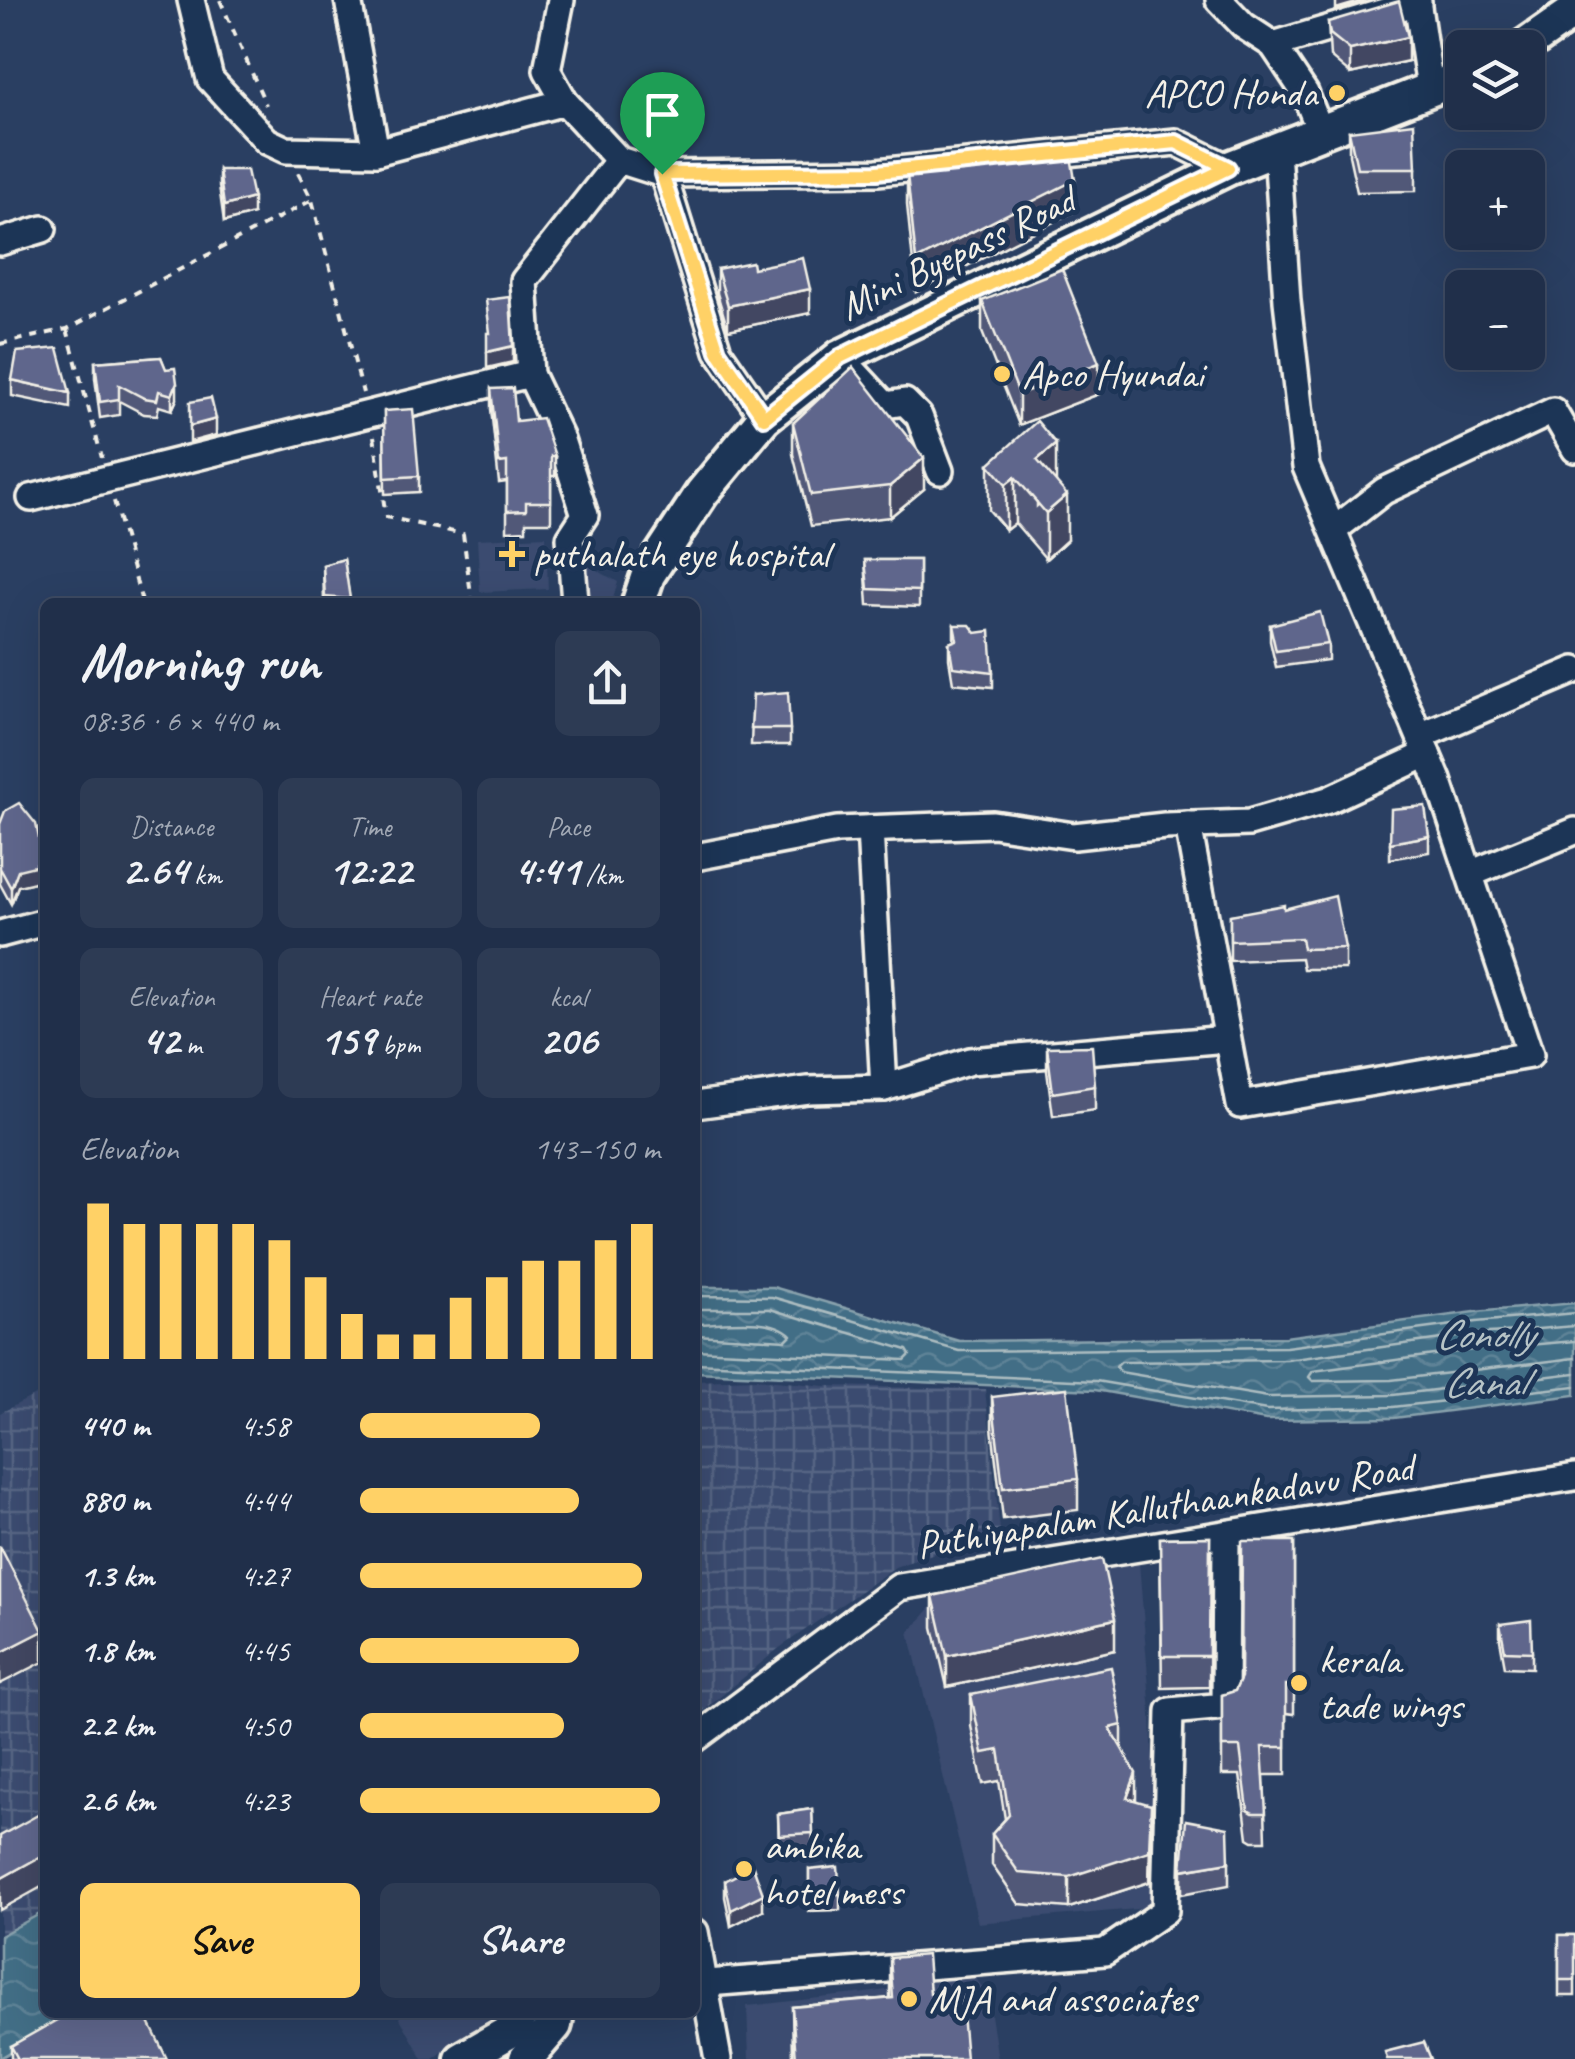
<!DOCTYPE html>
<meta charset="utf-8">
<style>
body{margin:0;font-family:Caveat,sans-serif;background:#2d3b54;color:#f1f3f6;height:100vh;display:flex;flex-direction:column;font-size:38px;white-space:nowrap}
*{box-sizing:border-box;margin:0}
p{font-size:32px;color:#a2a9b5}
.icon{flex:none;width:55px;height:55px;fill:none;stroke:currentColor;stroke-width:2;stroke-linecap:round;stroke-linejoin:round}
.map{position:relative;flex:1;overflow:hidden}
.sheet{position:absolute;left:40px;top:598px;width:660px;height:1420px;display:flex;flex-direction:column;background:#202f4a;border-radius:15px;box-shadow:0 10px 40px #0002,0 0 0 2px #3d4a62}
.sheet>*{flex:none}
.fabs{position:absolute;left:1445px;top:30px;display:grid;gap:20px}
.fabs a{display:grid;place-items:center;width:100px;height:100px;border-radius:15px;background:#202f4a;box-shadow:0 10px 40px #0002,0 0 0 2px #3d4a62;font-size:50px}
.pin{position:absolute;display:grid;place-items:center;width:85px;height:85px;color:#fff;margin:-102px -42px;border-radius:50% 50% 50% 0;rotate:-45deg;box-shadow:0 0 10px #0007}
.pin .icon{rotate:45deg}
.round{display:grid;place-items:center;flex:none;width:105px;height:105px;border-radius:15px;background:#2d3b54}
.summary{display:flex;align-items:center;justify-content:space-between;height:170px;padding:0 40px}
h1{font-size:55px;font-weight:700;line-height:75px}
.stats{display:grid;grid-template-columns:repeat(3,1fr);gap:15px;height:170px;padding:10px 40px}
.stats div{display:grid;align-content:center;border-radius:15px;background:#2d3b54;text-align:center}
.stats b{font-size:42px;font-weight:700}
.stats small{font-size:28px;font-weight:400}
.stats p{font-size:28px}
.chart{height:280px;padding:20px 40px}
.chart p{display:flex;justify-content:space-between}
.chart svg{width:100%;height:180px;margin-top:10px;stroke:#ffd166;stroke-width:6}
.button{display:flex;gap:20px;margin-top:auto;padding:20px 40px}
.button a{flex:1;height:115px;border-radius:15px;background:#ffd166;color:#111;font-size:40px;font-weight:700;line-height:115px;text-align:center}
.button a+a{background:#2d3b54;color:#f1f3f6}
ul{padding:0 40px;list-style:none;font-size:32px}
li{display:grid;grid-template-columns:160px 120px 1fr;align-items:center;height:75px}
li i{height:25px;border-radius:12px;background:#ffd166}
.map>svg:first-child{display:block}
</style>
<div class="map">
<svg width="1575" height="2059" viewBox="0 0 1575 2059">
<defs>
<pattern id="industrial-grid" width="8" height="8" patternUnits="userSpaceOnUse" patternTransform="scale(2.5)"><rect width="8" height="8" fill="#3a4b6f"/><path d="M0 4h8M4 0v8" fill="none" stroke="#576584"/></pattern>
<pattern id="water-waves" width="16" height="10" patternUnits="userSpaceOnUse" patternTransform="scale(2.5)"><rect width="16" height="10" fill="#426e86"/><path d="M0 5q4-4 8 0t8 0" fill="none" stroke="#5e8397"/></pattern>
</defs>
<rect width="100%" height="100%" fill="#2a3f62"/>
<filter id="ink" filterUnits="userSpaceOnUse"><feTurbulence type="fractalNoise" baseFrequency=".01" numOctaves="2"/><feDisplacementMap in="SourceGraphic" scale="20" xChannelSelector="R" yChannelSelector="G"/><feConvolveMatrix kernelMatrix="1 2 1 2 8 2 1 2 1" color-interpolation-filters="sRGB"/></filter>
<g filter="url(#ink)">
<g fill="#3a4b6f">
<path d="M546,536L548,589L480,592L477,539Z"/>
<path d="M577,559L618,582L612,602H581Z"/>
<path d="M1139,1562L1151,1714L1159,1907L978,1923L909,1632L936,1602Z"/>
<path d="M974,1975L988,1996L998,2059H749L747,2006L874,1992Z"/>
<path d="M397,2013H497L433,2059H423Z"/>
</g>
<g fill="url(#industrial-grid)">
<path d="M756,1379L825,1386L985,1389L1000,1530L895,1567L778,1649L695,1718V1381Z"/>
<path d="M45,1390V1911L0,1936V1413Z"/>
</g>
<g fill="url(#water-waves)" stroke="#89a2ad" stroke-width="2.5">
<path d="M695,1287H773L959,1341L1285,1337L1475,1312L1575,1303V1395L1394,1418L1266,1420L1095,1390L695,1372Z"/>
<path d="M45,1911V2012L77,2013L0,2058V1936Z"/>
</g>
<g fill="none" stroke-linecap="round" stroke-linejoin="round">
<g stroke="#adbdc1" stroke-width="2.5">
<path d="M695,1296L772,1297L959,1351L1286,1347L1476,1322L1575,1313"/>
<path d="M695,1309H770L907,1350L910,1355L905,1360L695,1350"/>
<path d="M695,1324C723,1324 771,1315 791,1335L786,1340L695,1335"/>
<path d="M1575,1326L1478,1334L1287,1360L1121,1362L1116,1367L1120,1372L1268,1397L1393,1395L1575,1373"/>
<path d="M1575,1341L1479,1349L1313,1371L1309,1377L1313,1381L1391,1380L1575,1358"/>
<path d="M695,1363L1096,1381L1267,1410L1393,1407L1575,1386"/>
</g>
<defs>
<g id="minor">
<path d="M191,0L210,79L267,141L286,150L376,152L565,102"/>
<path d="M348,0L376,152"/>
<path d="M561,0L547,70L565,102L619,160L663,174"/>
<path d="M1219,0L1244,26L1273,45L1305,93L1321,133"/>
<path d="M1417,0L1430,88"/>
<path d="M1273,45L1418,2"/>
<path d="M0,242L43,229"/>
<path d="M847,364L885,405L905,402L919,416L940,471"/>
<path d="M764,418L718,351L663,174L877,172L1176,142L1229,168"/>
<path d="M31,498L530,374"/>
<path d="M1334,530L1384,491L1553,411L1575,449"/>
<path d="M575,602L570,538L585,515L560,437L530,374L524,281L619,160"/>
<path d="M1420,736L1575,670"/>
<path d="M1188,825L1240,1105L1530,1055L1438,780L1306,467L1287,301L1277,150"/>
<path d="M870,829L884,1088"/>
<path d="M695,857L837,830L993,824L1074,836L1165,826L1249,823L1328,800L1427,754"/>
<path d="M1470,874L1575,831"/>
<path d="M0,934L45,922"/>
<path d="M695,1105L808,1090L884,1088L970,1061L1227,1039"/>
<path d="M695,1739L899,1587L1575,1477"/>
<path d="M695,1932L718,2059"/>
<path d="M695,1984L1105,1952L1165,1911L1170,1711L1225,1706L1226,1534"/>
</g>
<g id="major">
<path d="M1522,48L1575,11"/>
<path d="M639,602L648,575L702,493L764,418L840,357L1229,168L1462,77"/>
<path d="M462,2059L514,2029L523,2012"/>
<path d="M526,2059L555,2025L557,2012"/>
</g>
</defs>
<use href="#minor" stroke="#f4f1e8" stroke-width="32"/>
<use href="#major" stroke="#f4f1e8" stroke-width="40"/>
<g stroke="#f4f1e8" stroke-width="4" stroke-dasharray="8 8" stroke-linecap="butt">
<path d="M220,0L266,105"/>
<path d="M298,173L312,200L363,393"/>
<path d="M67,329L102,458"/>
<path d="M0,344L67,329L312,200"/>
<path d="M374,436L386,517L463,534L472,602"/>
<path d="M114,501L142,602"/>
</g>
<use href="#minor" stroke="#1d3557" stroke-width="25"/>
<use href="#major" stroke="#1d3557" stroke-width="32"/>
</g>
<g fill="#515878" stroke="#f4f1e8" stroke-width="2.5">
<path d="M1328,22L1408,61L1350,74L1330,57Z"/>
<path d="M1349,131L1416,168V191L1357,192L1349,155Z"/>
<path d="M219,170L253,214L224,222L219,186Z"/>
<path d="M907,174L1075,211L916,292L907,205Z"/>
<path d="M753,268L810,313L728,330L717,293V269Z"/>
<path d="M982,301L1099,394L1019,425L982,332Z"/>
<path d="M161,357L177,399L172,410L159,406L157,415L144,414L119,401V415L100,418L95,378V362Z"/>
<path d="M12,380L70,393V408L12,396Z"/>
<path d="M491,389L516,421L555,456V476H551V522H526V530L507,531V482L499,483L491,409Z"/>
<path d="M384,411L419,476V492L385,494Z"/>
<path d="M793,423L924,489L890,517L811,526L793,454Z"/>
<path d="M989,464L1056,483L1067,540L1046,559L1015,523L1006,530L989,510Z"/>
<path d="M344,559L350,602H324L323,565Z"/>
<path d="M865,560H919V607L868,605Z"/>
<path d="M954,625L993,672V687L953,683L949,659V643L954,641Z"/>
<path d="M1270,625L1328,644V660L1276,667L1270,641Z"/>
<path d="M753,695L790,729V745H751Z"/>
<path d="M0,824L42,868L35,882L18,886L11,904L0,884Z"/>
<path d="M1429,836V852L1390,859V843Z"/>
<path d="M1284,909L1345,948V969H1303L1301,958L1230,961V915Z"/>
<path d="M1047,1047L1095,1086V1110L1053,1116L1047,1071Z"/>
<path d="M992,1397L1078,1479V1510L1003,1519L992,1428Z"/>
<path d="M1210,1537L1209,1687L1162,1688L1160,1538Z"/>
<path d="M1294,1541V1714L1286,1713V1775H1264L1266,1841H1253L1248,1838L1240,1775H1222V1695L1235,1691L1241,1678Z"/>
<path d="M933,1596L1115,1650L947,1687L933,1627Z"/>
<path d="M1500,1624L1532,1652V1668L1505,1667L1500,1640Z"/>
<path d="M971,1695L1122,1725V1749L1136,1801L1149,1882L1069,1908L1019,1904L992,1865V1834L1005,1819L999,1781L983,1784L971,1726Z"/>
<path d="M812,1809L813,1849L779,1851L778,1814Z"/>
<path d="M1229,1862V1885L1182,1894V1870Z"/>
<path d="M809,1870L840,1894V1910L809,1911Z"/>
<path d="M725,1881L763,1910L731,1926L725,1897Z"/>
<rect x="1559" y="1935" width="16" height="61"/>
<path d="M890,1958L930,1994L966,2059H793L792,2007L890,1998Z"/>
<path d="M11,2046L167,2059H11Z"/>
</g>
<g fill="#424762" stroke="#f4f1e8" stroke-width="2.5">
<path d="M1336,0H1366L1336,9Z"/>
<path d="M1408,37V61L1350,74V50Z"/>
<path d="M1075,180V211L916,292V260Z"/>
<path d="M253,198V214L224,222V206Z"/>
<path d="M810,289V313L728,330V306Z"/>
<path d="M513,346V362L487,368V352Z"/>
<path d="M1099,363V394L1019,425V394Z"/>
<path d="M177,383V399L172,410V395Z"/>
<path d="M216,419V435L190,442V426Z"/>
<path d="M1056,444V489L1037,506V460Z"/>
<path d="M924,458V489L890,517V486Z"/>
<path d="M1015,477V523L1006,530V484Z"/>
<path d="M1067,495V540L1046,559V513Z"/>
<path d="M42,853V868L35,882L18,886L11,904V888L18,870Z"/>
<path d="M1115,1619V1650L947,1687V1656Z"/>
<path d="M43,1631V1662L0,1684V1653Z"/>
<path d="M1136,1773V1805L1127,1798Z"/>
<path d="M1151,1805L1149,1882L1069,1908V1877Z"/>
<path d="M45,1854V1885L0,1910V1879Z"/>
<path d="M763,1894V1910L731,1926V1910Z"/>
</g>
<g fill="#5e668c" stroke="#f4f1e8" stroke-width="2.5">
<path d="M1399,1L1408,37L1350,50L1330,34L1328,22Z"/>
<path d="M1414,123L1416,168H1357L1349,131Z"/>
<path d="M1070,150L1075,180L916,260L907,174Z"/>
<path d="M219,170H247L253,198L224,206Z"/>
<path d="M803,258L810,289L728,306L717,269L752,262L753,268Z"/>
<path d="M1062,269L1099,363L1019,394L982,301Z"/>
<path d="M510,297L513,346L487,352V333H490L486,300Z"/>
<path d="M58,348L70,393L12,380L17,352Z"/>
<path d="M161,357L166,369L175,368L177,383L172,395L159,391L157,400L144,398L119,385V399L100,402L95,362Z"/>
<path d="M853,367L924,458L890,486L811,495L793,423Z"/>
<path d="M513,388L516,421L542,418L555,456H551V502H526V510L507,511V462L499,463L491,389Z"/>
<path d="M211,398L216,419L190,426V402Z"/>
<path d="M413,409L419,476L385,478L384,411Z"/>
<path d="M1037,421L1056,444L1037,460L1067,495L1046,513L1015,477L1006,484L989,464Z"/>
<path d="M344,559L350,599L325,597L323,565Z"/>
<path d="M865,560H919V591L868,589Z"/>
<path d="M1320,612L1328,644L1276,651L1270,625Z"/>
<path d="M954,625H970L976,633L990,631L993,672L953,667L949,643L957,640Z"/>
<path d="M788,692L790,729H751L753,695Z"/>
<path d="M19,803L36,824L42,853L35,866L18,870L11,888L0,868V824L5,811Z"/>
<path d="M1425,806L1429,836L1390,843L1391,809Z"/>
<path d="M1335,896L1345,948L1303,949L1301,938L1230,941V915L1284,905V909Z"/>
<path d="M1092,1046L1095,1086L1053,1093L1047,1047Z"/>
<path d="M1067,1388L1078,1479L1003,1488L992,1397Z"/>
<path d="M1210,1537L1209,1656H1162L1160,1538Z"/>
<path d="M1242,1541H1294V1685H1286V1747H1262L1266,1813H1253L1248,1810L1240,1747H1222V1695L1235,1691L1241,1678Z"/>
<path d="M0,1546L43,1631L0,1653Z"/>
<path d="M1102,1559L1115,1619L947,1656L933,1596Z"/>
<path d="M1531,1620L1532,1652L1505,1651L1500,1624Z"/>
<path d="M1111,1667L1122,1725L1110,1728L1136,1773L1127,1798L1151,1805L1149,1851L1069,1877L1019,1873L992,1834L1009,1815L999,1750L983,1753L971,1695Z"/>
<path d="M812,1809L813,1833L779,1835L778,1814Z"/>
<path d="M45,1811V1854L0,1879V1836Z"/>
<path d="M1186,1820L1228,1828L1229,1862L1182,1870Z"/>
<path d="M753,1866L763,1894L731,1910L725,1881Z"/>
<path d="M838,1867L840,1894L809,1895V1870Z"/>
<rect x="1559" y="1935" width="16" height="45"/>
<path d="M927,1955L930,1994L960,1991L966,2059H796L792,2007L893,1998L890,1958Z"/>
<path d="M71,2012H144L167,2059H18L11,2046Z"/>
<path d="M1424,2042L1431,2059H1387L1385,2052Z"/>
</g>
</g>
<g fill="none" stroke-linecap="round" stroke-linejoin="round" filter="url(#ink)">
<defs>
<path id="route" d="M1176,142L1228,168L840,357L764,418L718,351L662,174L877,172Z"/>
</defs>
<use href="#route" stroke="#fff" stroke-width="20"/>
<use href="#route" stroke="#ffd166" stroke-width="12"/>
</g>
<g fill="#ffd166" stroke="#1d3557" stroke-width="4">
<circle cx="1337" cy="93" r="10"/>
<circle cx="1002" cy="374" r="10"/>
<path d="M507 539h10v10h10v10h-10v10h-10v-10h-10v-10h10z"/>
<circle cx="1299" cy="1683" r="10"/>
<circle cx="744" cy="1869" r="10"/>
<circle cx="909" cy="1999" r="10"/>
</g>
<g text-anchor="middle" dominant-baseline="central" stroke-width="10" stroke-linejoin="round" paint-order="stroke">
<g font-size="40" fill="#f4f1e8" stroke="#1d3557" text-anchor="start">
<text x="1317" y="93" text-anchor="end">APCO Honda</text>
<text x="1022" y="374">Apco Hyundai</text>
<text x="534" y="554">puthalath eye hospital</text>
<text x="1319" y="1660">kerala<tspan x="1319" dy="46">tade wings</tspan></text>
<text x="764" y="1846">ambika<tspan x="764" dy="46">hotel mess</tspan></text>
<text x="929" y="1999">MJA and associates</text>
</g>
<g font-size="40" fill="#f4f1e8" stroke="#1d3557">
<text transform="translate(957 253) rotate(-26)">Mini Byepass Road</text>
<text transform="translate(1165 1506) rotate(-9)">Puthiyapalam Kalluthaankadavu Road</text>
</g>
<g font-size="42" font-style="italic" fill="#b6c3c6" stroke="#1d3557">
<text x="1484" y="1334">Conolly<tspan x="1484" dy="48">Canal</tspan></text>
</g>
</g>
</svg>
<div class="fabs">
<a><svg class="icon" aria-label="layers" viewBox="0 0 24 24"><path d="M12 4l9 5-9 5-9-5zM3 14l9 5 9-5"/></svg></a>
<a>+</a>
<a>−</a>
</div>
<div class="pin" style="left:662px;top:174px;background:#1e9e55"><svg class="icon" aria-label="arrive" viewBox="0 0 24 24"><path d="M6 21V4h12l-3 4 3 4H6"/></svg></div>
<section class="sheet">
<div class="summary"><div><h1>Morning run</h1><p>08:36 · 6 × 440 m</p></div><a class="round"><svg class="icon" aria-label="share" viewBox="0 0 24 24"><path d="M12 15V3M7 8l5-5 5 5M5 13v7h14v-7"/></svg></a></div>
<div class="stats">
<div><p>Distance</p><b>2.64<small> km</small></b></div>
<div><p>Time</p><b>12:22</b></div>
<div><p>Pace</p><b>4:41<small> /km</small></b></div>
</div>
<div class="stats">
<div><p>Elevation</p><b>42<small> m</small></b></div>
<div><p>Heart rate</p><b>159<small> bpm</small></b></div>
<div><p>kcal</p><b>206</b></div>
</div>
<div class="chart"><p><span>Elevation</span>143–150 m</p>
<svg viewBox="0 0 160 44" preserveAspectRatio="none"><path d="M5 44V6M15 44V11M25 44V11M35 44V11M45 44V11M55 44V15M65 44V24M75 44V33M85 44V38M95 44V38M105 44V29M115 44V24M125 44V20M135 44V20M145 44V15M155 44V11"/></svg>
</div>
<ul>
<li><b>440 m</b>4:58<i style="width:60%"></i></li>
<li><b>880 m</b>4:44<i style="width:73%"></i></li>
<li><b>1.3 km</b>4:27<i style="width:94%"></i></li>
<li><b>1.8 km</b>4:45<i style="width:73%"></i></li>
<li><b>2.2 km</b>4:50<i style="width:68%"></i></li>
<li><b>2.6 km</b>4:23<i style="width:100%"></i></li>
</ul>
<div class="button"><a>Save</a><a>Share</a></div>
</section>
</div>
